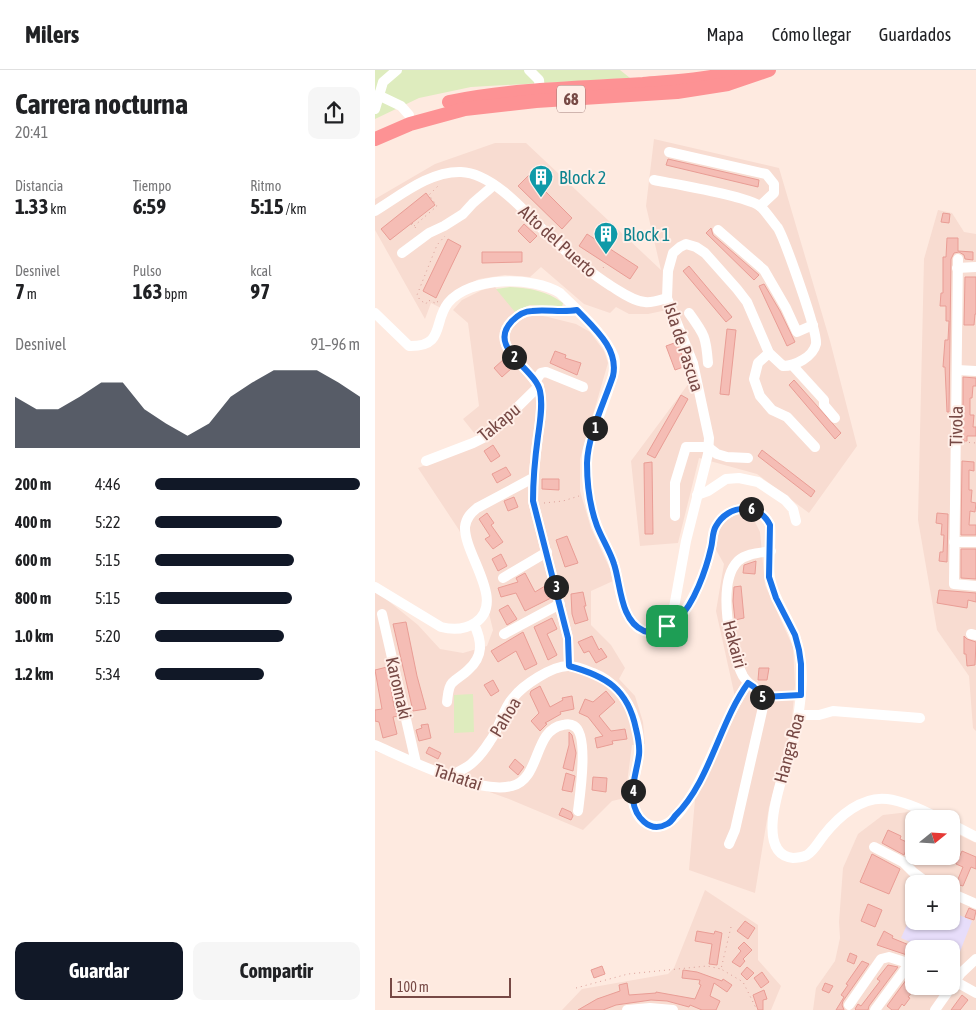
<!DOCTYPE html>
<html lang="es">
<meta charset="utf-8">
<style>
body{margin:0;font-family:"Asap Condensed",sans-serif;background:#f6f6f6;color:#202124;height:100vh;display:flex;flex-direction:column;font-size:19px;white-space:nowrap}
*{box-sizing:border-box;margin:0}
p{font-size:16px;color:#757577}
.icon{flex:none;width:28px;height:28px;fill:none;stroke:currentColor;stroke-width:2;stroke-linecap:round;stroke-linejoin:round}
.map{position:relative;flex:1;overflow:hidden}
.drawer{display:flex;flex-direction:column;background:#fff;width:375px}
.drawer>*{flex:none}
.needle{width:32px;rotate:72deg}
.fabs{position:absolute;left:530px;top:740px;display:grid;gap:10px}
.fabs a{display:grid;place-items:center;width:55px;height:55px;border-radius:10px;background:#fff;box-shadow:0 1px 4px #0004;font-size:25px}
.scale{position:absolute;left:15px;bottom:12px;width:121px;box-sizing:border-box;padding-left:5px;border:2px solid #774945;border-top:0;font-size:14px;line-height:18px;white-space:nowrap;color:#774945;-webkit-text-stroke:4px #ffefe8;paint-order:stroke}
.pin{position:absolute;display:grid;place-items:center;width:42px;height:42px;color:#fff;margin:-21px;border-radius:10px;box-shadow:0 2px 8px #0006}
.km{position:absolute;width:25px;height:25px;margin:-12px;border-radius:50%;background:#222;color:#fff;font-size:14px;line-height:25px;text-align:center}
.round{display:grid;place-items:center;flex:none;width:52px;height:52px;border-radius:10px;background:#f6f6f6}
.head{display:flex;align-items:center;justify-content:space-between;height:85px;padding:0 15px}
h1{font-size:28px;font-weight:700;line-height:38px}
.metrics{display:grid;grid-template-columns:repeat(3,1fr);gap:8px;height:85px;padding:5px 15px}
.metrics div{display:grid;align-content:center}
.metrics b{font-size:21px;font-weight:700}
.metrics small{font-size:14px;font-weight:400}
.metrics p{font-size:14px}
.chart{height:140px;padding:10px 15px}
.chart p{display:flex;justify-content:space-between}
.chart svg{width:100%;height:90px;margin-top:5px;fill:#111827;opacity:.7}
.primary-button{display:flex;gap:10px;margin-top:auto;padding:10px 15px}
.primary-button a{flex:1;height:58px;border-radius:10px;background:#111827;color:#fff;font-size:20px;font-weight:700;line-height:58px;text-align:center}
.primary-button a+a{background:#f6f6f6;color:#202124}
ul{padding:0 15px;list-style:none;font-size:16px}
li{display:grid;grid-template-columns:80px 60px 1fr;align-items:center;height:38px}
li i{height:12px;border-radius:6px;background:#111827}
header{display:flex;align-items:center;gap:30px;box-sizing:border-box;height:70px;padding:0 25px;background:#fff;border-bottom:1px solid #e0e0e0}
header strong{font-size:24px}
nav{display:flex;gap:28px;margin-inline-start:auto;font-size:18px}
main{display:flex;flex:1;min-height:0}
.map>svg:first-child{display:block}
</style>
<header>
<strong>Milers</strong>
<nav><a>Mapa</a><a>Cómo llegar</a><a>Guardados</a></nav>
</header>
<main>
<section class="drawer">
<div class="head"><div><h1>Carrera nocturna</h1><p>20:41</p></div><a class="round"><svg class="icon" aria-label="share" viewBox="0 0 24 24"><path d="M12 15V3M7 8l5-5 5 5M5 13v7h14v-7"/></svg></a></div>
<div class="metrics">
<div><p>Distancia</p><b>1.33<small> km</small></b></div>
<div><p>Tiempo</p><b>6:59</b></div>
<div><p>Ritmo</p><b>5:15<small> /km</small></b></div>
</div>
<div class="metrics">
<div><p>Desnivel</p><b>7<small> m</small></b></div>
<div><p>Pulso</p><b>163<small> bpm</small></b></div>
<div><p>kcal</p><b>97</b></div>
</div>
<div class="chart"><p><span>Desnivel</span>91–96 m</p>
<svg viewBox="0 0 160 44" preserveAspectRatio="none"><path d="M0 44V19L10 25L20 25L30 19L40 12L50 12L60 25L70 32L80 38L90 32L100 19L110 12L120 6L130 6L140 6L150 12L160 19V44z"/></svg>
</div>
<ul>
<li><b>200 m</b>4:46<i style="width:100%"></i></li>
<li><b>400 m</b>5:22<i style="width:62%"></i></li>
<li><b>600 m</b>5:15<i style="width:68%"></i></li>
<li><b>800 m</b>5:15<i style="width:67%"></i></li>
<li><b>1.0 km</b>5:20<i style="width:63%"></i></li>
<li><b>1.2 km</b>5:34<i style="width:53%"></i></li>
</ul>
<div class="primary-button"><a>Guardar</a><a>Compartir</a></div>
</section>
<div class="map">
<svg width="601" height="940" viewBox="0 0 601 940">
<rect width="100%" height="100%" fill="#feeae0"/>
<g fill="#f8dcd1" fill-rule="evenodd">
<path d="M279,69L404,98L455,271L482,376L434,443L382,404L324,388L303,473L265,476L256,391L317,309L292,240L273,244H254L241,237L235,243L209,234L166,197L155,207L130,205L104,209L82,220L66,238L56,233L50,249L0,160V129L60,94L120,73H151L286,200L271,136Z"/>
<path d="M563,140L577,143L589,162L601,164V661L598,658L594,606L562,560L543,450L549,189Z"/>
<path d="M120,217L148,249L157,244L173,247L201,254L215,262L229,281L233,293L205,389V421L216,458L235,499L238,511L216,521V555L236,575L250,598L244,609L260,626L268,652L270,674L257,675L250,728L237,731L208,760L134,729L0,681V520L43,555L65,579L88,583L112,576L118,560L105,506L84,460L43,398L102,375L109,371L100,364L88,349L104,336L93,253L78,240L87,230L107,220Z"/>
<path d="M367,441L377,446L385,462L390,515L418,577L420,615L416,660L394,737L380,823L314,800L320,729L362,636L341,541L349,494L340,478L346,454L356,445Z"/>
<path d="M534,742L549,749H539V786H576V761L601,773V940H438L441,918L460,891L465,868L464,852L468,798L483,764L508,745ZM539,814H576V851H539ZM539,879H576V916H539Z"/>
<path d="M330,820L383,855V890L406,916L396,940H187L207,919L293,904L299,898Z"/>
</g>
<path fill="#e7ddfa" d="M539,839V851H576V841L597,851L581,892L576,890V879H551L526,868Z"/>
<g fill="#deecbe">
<path d="M0,0H245L255,8L96,17L44,28L0,49Z"/>
<path d="M135,217C155,218 172,221 188,233L187,237L155,235L140,242L121,219Z"/>
<path d="M98,624L99,662L79,663V625Z"/>
</g>
<g fill="#f5bdb5" stroke="#e99d95">
<path d="M293,89L384,110L383,117L291,95Z"/>
<path d="M154,105L197,148L187,159L143,116Z"/>
<path d="M51,123L60,135L15,170L6,159Z"/>
<path d="M568,143L575,144L574,153L566,152Z"/>
<path d="M149,154L162,166L155,173L143,161Z"/>
<path d="M336,158L338,165L384,205L379,210L331,163Z"/>
<path d="M212,164L263,197L255,209L204,176Z"/>
<path d="M572,168H583V181L598,182V190L590,189L589,185L584,182L579,183L576,189L574,342H572L570,297H568L570,270H573L574,251H571V236H565L566,223H568V187H571Z"/>
<path d="M73,169L86,176L61,228L48,221Z"/>
<path d="M107,182H147V192L107,193Z"/>
<path d="M314,196L357,247L351,252L308,201Z"/>
<path d="M590,207H601V244H600L599,255H589Z"/>
<path d="M389,214L405,241L420,272L412,276L384,216Z"/>
<path d="M352,259L361,260L354,325L345,324Z"/>
<path d="M302,272L311,296L300,300L291,276Z"/>
<path d="M180,281L191,285L190,288L206,293L202,305L175,293Z"/>
<path d="M129,289L137,298L127,307L119,298Z"/>
<path d="M588,307L601,308V316H598L597,328H595V345H599L598,357H601V366H592V371H588Z"/>
<path d="M419,310L466,363L460,369L414,315Z"/>
<path d="M306,325L313,329L280,388L272,384Z"/>
<path d="M118,375L125,386L116,392L109,381Z"/>
<path d="M387,380L440,421L436,427L383,386Z"/>
<path d="M587,391L599,392V401L594,400V420H597L596,432L601,433L600,442L595,441L594,455H601V465H586Z"/>
<path d="M277,392L278,464H270L269,393Z"/>
<path d="M131,397L136,405L122,413L117,404Z"/>
<path d="M167,409H184V420L167,419Z"/>
<path d="M139,427L143,437L133,441L129,431Z"/>
<path d="M112,443L119,453L116,455L128,472L118,479L110,469L115,466L104,449Z"/>
<path d="M562,443L573,444L572,492L564,491L565,482H568L569,465H566L567,454L561,453Z"/>
<path d="M192,466L203,493L190,497L181,470Z"/>
<path d="M586,479H601V509L586,508Z"/>
<path d="M126,484L132,496L123,501L117,489Z"/>
<path d="M381,491L380,504L368,503L369,495Z"/>
<path d="M150,503L160,522L170,516L176,528L150,541L141,523L126,527L123,518L143,512L141,508Z"/>
<path d="M366,516L369,548L360,550L358,531L359,517Z"/>
<path d="M564,520L601,523V532L593,530L592,538L562,533Z"/>
<path d="M208,522L211,536H209L213,550L200,554L197,544L196,524Z"/>
<path d="M133,535L142,549L132,555L124,540Z"/>
<path d="M177,548L182,559L172,564L182,585L173,590L159,557Z"/>
<path d="M31,552L42,606L51,639L38,641L18,554Z"/>
<path d="M148,562L162,594L150,600L141,581L123,592L116,581Z"/>
<path d="M217,566L224,580L226,578L232,587L221,593L214,581L209,583L203,572Z"/>
<path d="M589,566L592,569L601,572L600,595L592,596L591,584H589Z"/>
<path d="M12,597L19,636L23,646L18,647L22,664L8,668L4,652L0,651V640L7,639L0,600Z"/>
<path d="M384,598H394L392,610H383Z"/>
<path d="M118,610L124,621L116,626L109,615Z"/>
<path d="M165,616L175,637L188,630L187,628L197,626L199,639L185,642L186,644L170,653L172,654L165,661L156,651L164,643L155,624L156,621Z"/>
<path d="M231,621L240,632L224,646L236,661L250,659L252,669L237,671L238,674L222,678L220,668L228,666L213,647L204,643L210,629L218,632Z"/>
<path d="M53,654L56,668L44,671L41,660L47,658L46,655Z"/>
<path d="M194,662L197,665L201,683L198,701L188,698L194,675Z"/>
<path d="M54,677L66,683L63,689L51,683Z"/>
<path d="M140,689L149,697L143,705L134,697Z"/>
<path d="M191,703L200,706L197,722L187,720Z"/>
<path d="M218,707L232,708L231,722L217,720Z"/>
<path d="M187,738L196,742L198,746L196,750L184,745Z"/>
<path d="M513,760L526,766L525,769L534,773L529,785L507,773Z"/>
<path d="M587,781L601,787V799L596,797L588,816L581,814L588,797L581,794Z"/>
<path d="M497,784L525,799L514,824L485,812Z"/>
<path d="M493,834L507,840L500,857L486,851Z"/>
<path d="M594,838L601,841L599,850L590,847Z"/>
<path d="M370,851L380,858L373,869L362,861Z"/>
<path d="M322,861L339,864L340,861L347,863L342,895L334,894L337,874L320,871Z"/>
<path d="M509,861L518,866L517,868L539,877L538,887L502,875Z"/>
<path d="M369,872L377,880L368,889L370,891L365,897L357,892L366,881L363,878Z"/>
<path d="M475,883L482,886L479,894L472,891Z"/>
<path d="M487,891L494,894L468,931L467,935L469,940H461L469,927L466,925L473,915L471,914Z"/>
<path d="M513,895L523,897L494,936L493,940H481L480,939L483,934L486,936L505,911L502,909Z"/>
<path d="M227,896L230,904L219,908L216,900Z"/>
<path d="M372,897L379,903L372,910L366,904Z"/>
<path d="M308,900L322,902L347,911L348,909L357,915L352,922L339,913L335,926L345,931L341,940H327L315,935L314,937L292,931L276,930L241,935L228,940H203L222,929L245,921L244,915L252,913L254,925L281,923V922L320,929L326,915L324,914L325,910L307,908Z"/>
<path d="M387,902L394,912L386,918L379,908Z"/>
<path d="M537,902H539V920L533,927L535,928L529,936L527,934L523,940H517L512,936Z"/>
<path d="M450,913L458,916L454,923L447,920Z"/>
<path d="M389,920L392,929L388,930V940H383L378,925Z"/>
<path d="M587,925L593,930L585,940H576Z"/>
</g>
<g fill="none" stroke-linecap="round" stroke-linejoin="round">
<g stroke="#daa099" stroke-width="1" stroke-dasharray="1 4" stroke-linecap="butt">
<path d="M37,153L43,161"/>
<path d="M36,154L38,157L62,136L54,125L64,115"/>
<path d="M228,198L231,194"/>
<path d="M63,232L61,231L60,233L53,230L51,234L45,230L42,225L62,175L70,166"/>
<path d="M589,372L601,373"/>
<path d="M169,433L188,431L204,426"/>
<path d="M395,627L416,626"/>
<path d="M356,857L346,899L368,912L381,938L380,940"/>
<path d="M201,918L253,904L332,896L346,899"/>
</g>
<g stroke="#fff" stroke-width="10">
<path d="M154,0L164,10L165,21"/>
<path d="M3,25L26,36L34,45"/>
<path d="M0,39L8,12L22,0"/>
<path d="M294,82L391,104L399,114V123L385,136"/>
<path d="M279,110C299,114 374,126 386,137C392,143 398,152 403,158C410,171 443,262 441,274C438,287 420,296 408,296L394,283L372,232L362,219L330,183L321,177L311,174L305,177L298,183L293,201L292,228L318,293L334,368L333,384L311,471L298,543L292,556"/>
<path d="M0,141C25,126 54,101 86,102C119,103 154,146 176,168C195,185 214,202 236,216C246,222 258,231 270,232C277,233 285,230 292,228"/>
<path d="M343,160L389,200L411,238L422,262L438,255"/>
<path d="M27,183L54,163L69,156L88,144L98,133L119,115"/>
<path d="M583,189L579,514L601,516"/>
<path d="M582,198L601,197"/>
<path d="M0,243L34,276C70,277 58,252 73,233C95,206 158,206 185,223C202,240 230,264 239,287C241,293 240,299 238,306C233,322 227,337 222,353C218,363 213,374 212,385C211,409 214,434 222,456C227,469 235,481 239,494C245,515 245,542 262,557C274,567 290,560 300,552C316,539 332,498 336,478C338,471 337,462 341,456C354,434 384,432 395,455C397,473 392,491 395,508C398,528 412,545 419,564C432,595 426,629 421,661C417,684 372,783 418,788C421,788 429,787 432,785C439,781 444,771 449,765C464,746 487,726 512,729C530,731 550,741 565,749"/>
<path d="M314,243C330,265 331,267 333,293"/>
<path d="M394,283L383,293L379,309L385,326L397,340L412,347L440,377"/>
<path d="M418,296L449,330V335L460,348"/>
<path d="M582,300L601,301"/>
<path d="M161,310L166,303L171,302L208,317"/>
<path d="M51,391L98,373L114,365L164,316"/>
<path d="M322,425L333,421L351,409L364,408L383,412L410,430L418,439L421,451"/>
<path d="M300,446V413L311,377H333L342,384L352,387L373,388"/>
<path d="M579,472H601"/>
<path d="M128,508L172,482"/>
<path d="M0,517L66,557C78,560 89,560 100,553C132,532 89,485 90,457C91,448 96,443 102,438L158,408"/>
<path d="M7,544L41,693"/>
<path d="M129,564L185,534"/>
<path d="M596,564L601,565"/>
<path d="M194,596L193,568L158,431C158,409 160,388 163,366C165,352 168,335 165,321C160,299 111,277 137,251C142,246 149,241 157,241C172,239 186,243 202,240"/>
<path d="M72,632C73,625 73,617 77,613C82,608 88,605 93,600C109,586 107,571 99,554"/>
<path d="M424,645H444L458,641L545,648"/>
<path d="M0,675C32,689 103,725 137,716C166,709 158,660 188,655C192,654 196,654 199,656C214,664 205,725 203,741"/>
<path d="M76,706C82,702 90,699 96,694C103,688 110,679 115,671C125,658 127,640 138,628C148,615 177,596 193,596C201,596 211,600 218,603C239,611 253,629 260,650C263,660 265,673 264,683C263,700 255,715 258,732C260,741 265,752 275,755C281,757 287,757 293,753C304,746 312,732 319,721C339,686 350,646 373,613"/>
<path d="M576,754L601,767"/>
<path d="M354,774L360,760L388,637C388,619 376,619 368,606C355,581 341,513 363,491C372,483 385,483 396,481"/>
<path d="M499,777L528,792L538,802L554,814"/>
<path d="M576,823L601,834"/>
<path d="M576,909L601,923"/>
<path d="M474,935L506,889L514,887L539,895"/>
<path d="M252,940L275,938L298,940"/>
<path d="M500,940L534,894"/>
<path d="M560,940L586,903L601,889"/>
</g>
<g stroke="#fd9294" stroke-width="14">
<path d="M74,32C137,19 203,18 268,14C301,11 334,10 366,0"/>
<path d="M0,69L35,54L90,39L161,31L302,22L353,14L394,0"/>
</g>
</g>
<g fill="none" stroke-linecap="round" stroke-linejoin="round">
<defs>
<path id="route" d="M202,240C220,259 244,279 238,306C229,333 213,365 212,393C212,414 215,437 222,456C227,469 235,481 239,494C246,515 245,551 269,561C276,563 281,563 287,559C293,556 298,554 303,549C319,534 331,500 336,478C338,471 337,462 341,456C353,434 384,432 395,455L394,507L401,528L420,565L424,580L426,594V625L387,627L379,617L373,613C344,653 335,712 300,746C298,749 295,753 292,754C274,764 260,746 258,730C256,715 262,700 264,685C265,676 263,667 261,659C253,619 231,606 194,596L193,568L158,431C158,409 160,388 163,366C165,352 168,335 165,321C160,298 111,278 137,251C142,246 149,241 157,241C172,239 186,243 202,240Z"/>
</defs>
<use href="#route" stroke="#fff" stroke-width="10"/>
<use href="#route" stroke="#1a73e8" stroke-width="6"/>
</g>
<defs>
<symbol id="building-pin" viewBox="-11 -11 22 30"><path d="M0 17L-7.5 6A9.5 9.5 0 1 1 7.5 6Z" fill="#0f9aa8" stroke="#ffefe8"/><path d="M-4-6H4V6H1V3H-1V6H-4ZM-2.5-4.3h1.7v1.8h-1.7ZM.8-4.3h1.7v1.8H.8ZM-2.5-1h1.7V.8h-1.7ZM.8-1h1.7V.8H.8Z" fill="#fff"/></symbol>
</defs>
<g fill-rule="evenodd">
<use href="#building-pin" x="152" y="93" width="28" height="38"/>
<use href="#building-pin" x="217" y="150" width="28" height="38"/>
</g>
<g text-anchor="middle" dominant-baseline="central" stroke-width="4" stroke-linejoin="round" paint-order="stroke">
<rect fill="#ffefe8" stroke="#a07b76" stroke-width="1" x="182" y="15.5" width="28" height="27" rx="4"/>
<g font-size="16" font-weight="bold" fill="#774945">
<text x="196" y="29">68</text>
</g>
<g font-size="18" fill="#0d838f" stroke="#ffefe8" text-anchor="start">
<text x="184" y="107">Block 2</text>
<text x="248" y="164">Block 1</text>
</g>
<g font-size="18" fill="#774945" stroke="#ffefe8">
<text transform="translate(183 171) rotate(42)">Alto del Puerto</text>
<text transform="translate(309 277) rotate(72)">Isla de Pascua</text>
<text transform="translate(124 352) rotate(-40)">Takapu</text>
<text transform="translate(581 356) rotate(-89)">Tivola</text>
<text transform="translate(360 574) rotate(75)">Hakairi</text>
<text transform="translate(24 618) rotate(77)">Karomaki</text>
<text transform="translate(130 647) rotate(-59)">Pahoa</text>
<text transform="translate(414 678) rotate(-75)">Hanga Roa</text>
<text transform="translate(83 707) rotate(18)">Tahatai</text>
</g>
</g>
</svg>
<div class="fabs">
<a><svg class="needle" viewBox="-14 -14 28 28"><path d="M0-13l5 13h-10z" fill="#e53935"/><path d="M0 13l5-13h-10z" fill="#757577"/></svg></a>
<a>+</a>
<a>−</a>
</div>
<div class="scale">100 m</div>
<div class="pin" style="left:292px;top:556px;background:#1e9e55"><svg class="icon" aria-label="arrive" viewBox="0 0 24 24"><path d="M6 21V4h12l-3 4 3 4H6"/></svg></div>
<b class="km" style="left:220px;top:358px">1</b>
<b class="km" style="left:139px;top:287px">2</b>
<b class="km" style="left:181px;top:517px">3</b>
<b class="km" style="left:258px;top:721px">4</b>
<b class="km" style="left:387px;top:627px">5</b>
<b class="km" style="left:376px;top:439px">6</b>
</div>
</main>
